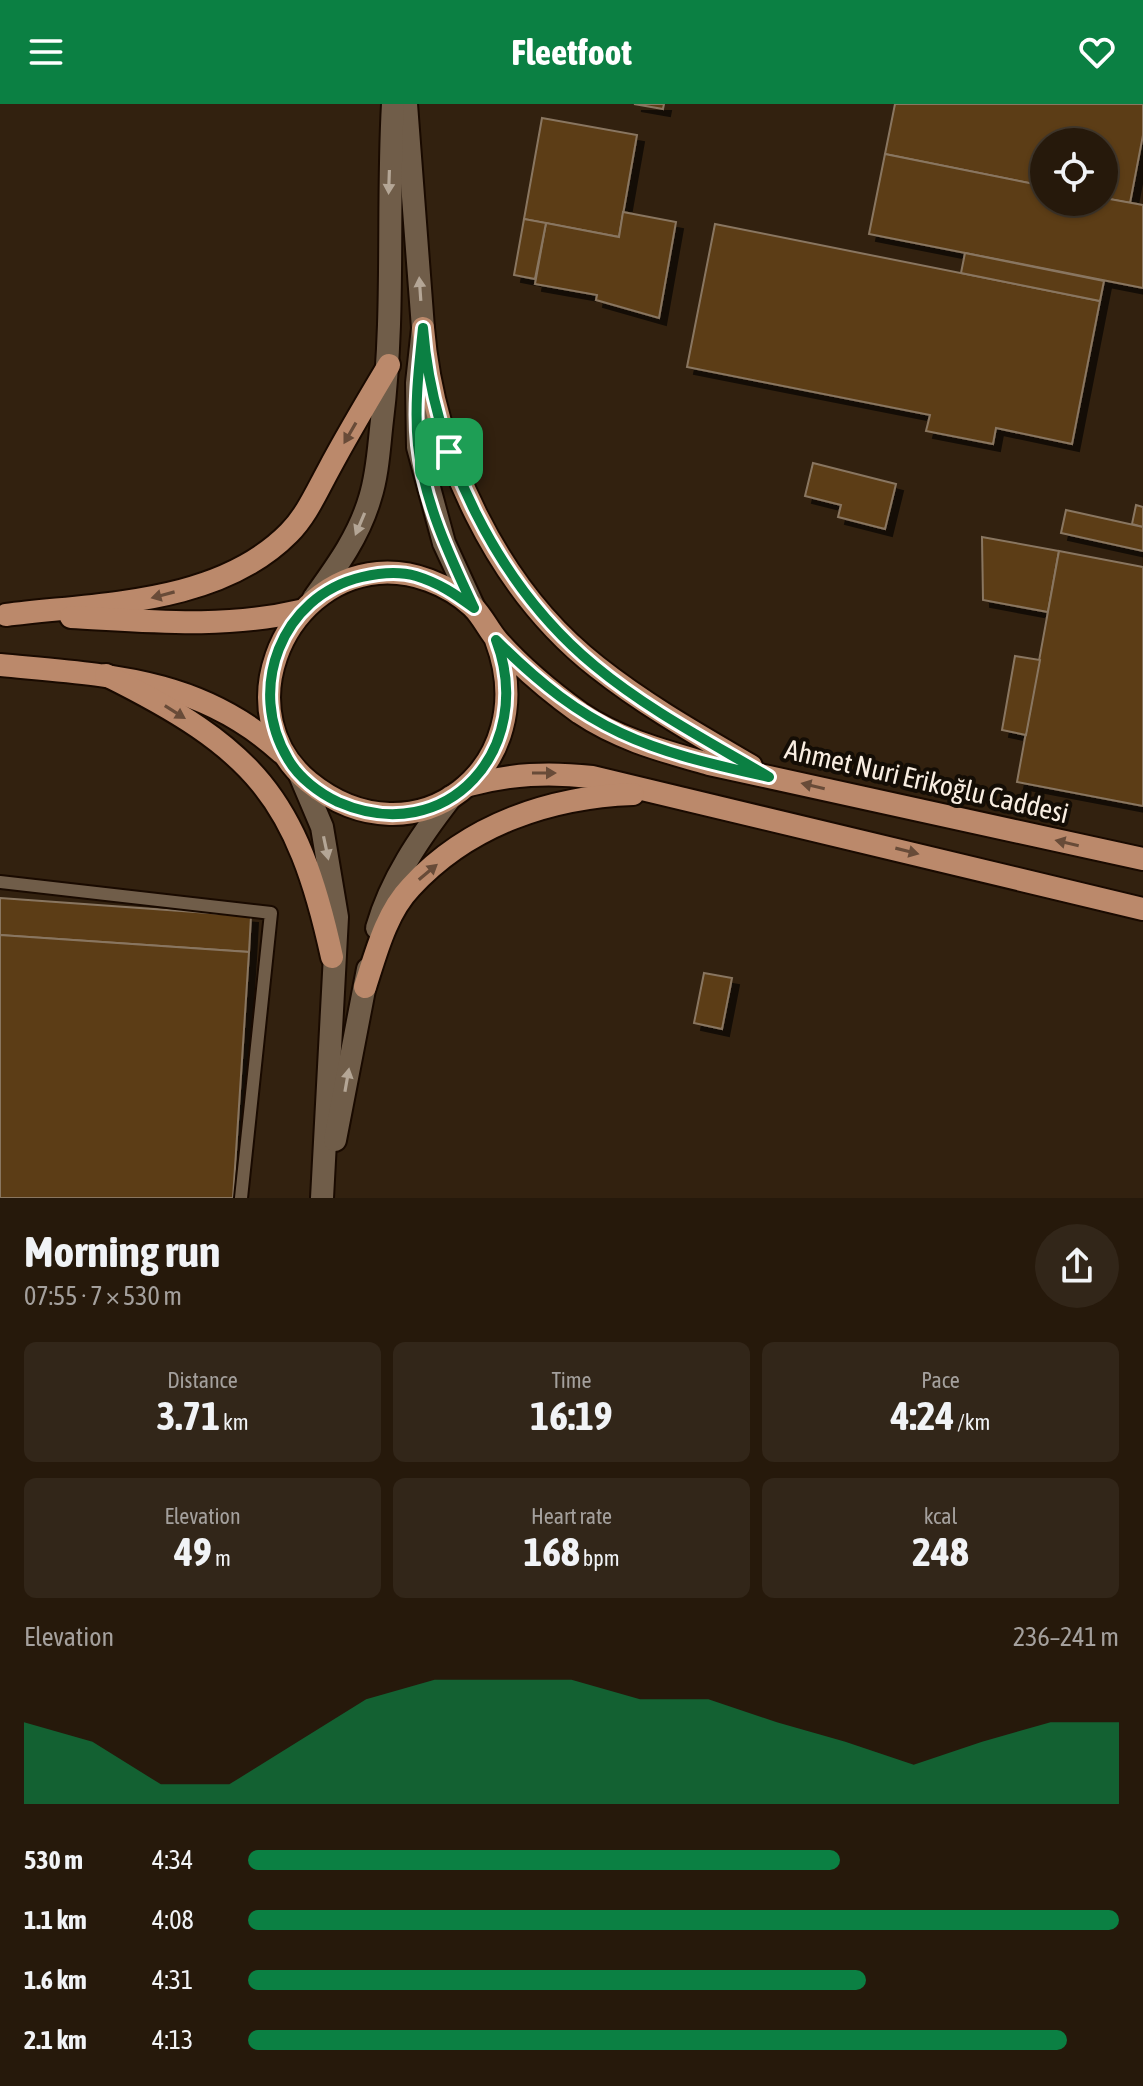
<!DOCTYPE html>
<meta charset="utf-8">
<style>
body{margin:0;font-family:"Asap Condensed",sans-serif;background:#322619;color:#f1f3f6;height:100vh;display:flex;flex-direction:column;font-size:30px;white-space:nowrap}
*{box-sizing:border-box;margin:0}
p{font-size:26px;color:#a4a09d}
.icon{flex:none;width:44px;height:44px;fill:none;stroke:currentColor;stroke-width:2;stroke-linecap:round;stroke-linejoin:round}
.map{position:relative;height:1094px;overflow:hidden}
.drawer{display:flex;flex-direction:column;background:#26190b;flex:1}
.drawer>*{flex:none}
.buttons{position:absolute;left:1030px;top:24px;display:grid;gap:16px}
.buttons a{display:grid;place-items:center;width:88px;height:88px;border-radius:50%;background:#26190b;box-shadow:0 2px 6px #0004,0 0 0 2px #42382c;font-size:40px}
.pin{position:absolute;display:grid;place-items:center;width:68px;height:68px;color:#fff;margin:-34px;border-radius:16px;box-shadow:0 4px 12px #0006}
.round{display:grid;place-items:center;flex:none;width:84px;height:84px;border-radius:42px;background:#322619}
.summary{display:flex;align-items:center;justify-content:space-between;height:136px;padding:0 24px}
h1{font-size:44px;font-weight:700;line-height:60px}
.figures{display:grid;grid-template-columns:repeat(3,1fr);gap:12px;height:136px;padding:8px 24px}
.figures div{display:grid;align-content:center;border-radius:12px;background:#322619;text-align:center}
.figures b{font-size:40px;font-weight:700}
.figures small{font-size:22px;font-weight:400}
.figures p{font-size:22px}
.chart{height:224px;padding:16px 24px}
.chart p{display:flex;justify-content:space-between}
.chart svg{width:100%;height:144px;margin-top:8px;fill:#0b8043;opacity:.7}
ul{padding:0 24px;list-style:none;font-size:26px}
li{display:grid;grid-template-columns:128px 96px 1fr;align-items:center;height:60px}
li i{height:20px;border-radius:10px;background:#0b8043}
header{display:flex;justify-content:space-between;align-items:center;height:104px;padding:0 24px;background:#0b8043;color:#fff;font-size:36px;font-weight:700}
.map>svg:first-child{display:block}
</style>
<header><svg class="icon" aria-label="menu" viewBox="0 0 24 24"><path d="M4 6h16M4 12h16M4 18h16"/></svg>Fleetfoot<svg class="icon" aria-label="heart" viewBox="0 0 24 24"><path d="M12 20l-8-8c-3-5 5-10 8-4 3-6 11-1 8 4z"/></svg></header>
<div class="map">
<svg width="1143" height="1094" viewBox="0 0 1143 1094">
<defs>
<filter id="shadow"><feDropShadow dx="7" dy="7" stdDeviation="0" flood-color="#0009"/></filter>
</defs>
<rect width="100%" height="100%" fill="#32210f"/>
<g fill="#5b3c16" stroke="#897661" stroke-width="2" filter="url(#shadow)">
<path d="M634,0H664L663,5Z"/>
<path d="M895,0H1143V31L1130,99L1104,94V38H1044V82L885,50Z"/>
<path d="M542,14L637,31L619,133L524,115Z"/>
<path d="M885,50L1044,82V98H1104V94L1143,101V184L869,130Z"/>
<path d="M623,108L676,118L659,214L596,196L597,191L535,180L546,119L619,133Z"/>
<path d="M524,115L546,119L535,175L514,171Z"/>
<path d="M715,120L1100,197L1072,340L996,324L993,340L926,327L930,311L687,263Z"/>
<path d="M965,149L1104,177L1100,197L961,169Z"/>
<path d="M813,359L896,380L885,425L838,413L841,401L805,392Z"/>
<path d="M1136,401L1143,403V423L1132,420Z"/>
<path d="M1066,406L1143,423V447L1061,429Z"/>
<path d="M982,433L1059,447L1048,508L983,496Z"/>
<path d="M1059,447L1143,463V702L1017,678Z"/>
<path d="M1015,552L1040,556L1026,631L1002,626Z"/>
<path d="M0,794L251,812L249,848L0,831Z"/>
<path d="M0,831L249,848L233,1094H0Z"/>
<path d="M704,869L732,874L722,925L694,919Z"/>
</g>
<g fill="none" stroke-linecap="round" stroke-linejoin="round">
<defs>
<path id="service" d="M0,778L271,809L241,1094"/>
<g id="minor">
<path d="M300,671L322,723L337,813L322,1094"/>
<path d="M377,824C391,775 420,733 451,693"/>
<path d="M335,1036L368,865"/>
</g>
<g id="tertiary">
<path d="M406,0L423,224L417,279L418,343L444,439L474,504"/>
<path d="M314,494C337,462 359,432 370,394C378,369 379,341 382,316C395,211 387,105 393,0"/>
</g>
<g id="primary">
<path d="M423,224C433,348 497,485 597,563C645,601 698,631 751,662"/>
<path d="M6,511C99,499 218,501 289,429C306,412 316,389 328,367C347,331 368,296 389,261"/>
<path d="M71,513C148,517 224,525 300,507"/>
<path d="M496,536C544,663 415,764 309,678C228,612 280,478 378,469C412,466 448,480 473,503C483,513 489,527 498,537C522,564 551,588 580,609C620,636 664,647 709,660L1143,755"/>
<path d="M0,561C105,571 200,573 282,649"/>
<path d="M106,571C253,644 297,692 332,853"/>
<path d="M469,681C512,670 548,668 592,673L1143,805"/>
<path d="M365,883C376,849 386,809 411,783C469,720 551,693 633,690"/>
</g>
</defs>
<use href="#service" stroke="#190a00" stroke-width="16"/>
<use href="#minor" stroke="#190a00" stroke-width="26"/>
<use href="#tertiary" stroke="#190a00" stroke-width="26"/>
<use href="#primary" stroke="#190a00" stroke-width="26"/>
<use href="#service" stroke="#705d49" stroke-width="12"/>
<use href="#minor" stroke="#705d49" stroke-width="22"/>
<use href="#tertiary" stroke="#705d49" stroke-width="22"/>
<use href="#primary" stroke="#bb896b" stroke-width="22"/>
</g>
<defs><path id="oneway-solid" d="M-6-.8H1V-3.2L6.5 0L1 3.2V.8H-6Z" transform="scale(2)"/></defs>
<g fill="#b4a696">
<use href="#oneway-solid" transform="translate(389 78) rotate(92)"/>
<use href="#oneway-solid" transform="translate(420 185) rotate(-94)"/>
<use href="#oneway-solid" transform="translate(360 420) rotate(113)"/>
<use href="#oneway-solid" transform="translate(326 744) rotate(78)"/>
<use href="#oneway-solid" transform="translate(347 976) rotate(-80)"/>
</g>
<g fill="#684b38">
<use href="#oneway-solid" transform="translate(350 329) rotate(120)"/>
<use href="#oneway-solid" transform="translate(163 491) rotate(165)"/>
<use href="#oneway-solid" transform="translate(175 608) rotate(32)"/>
<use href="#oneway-solid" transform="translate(544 669)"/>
<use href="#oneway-solid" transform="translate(813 682) rotate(-167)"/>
<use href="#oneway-solid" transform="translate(1067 739) rotate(-167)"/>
<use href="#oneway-solid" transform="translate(907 747) rotate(14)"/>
<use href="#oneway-solid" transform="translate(428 768) rotate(-40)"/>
</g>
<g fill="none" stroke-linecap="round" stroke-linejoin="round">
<defs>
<path id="route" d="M423,224C433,349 497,481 595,562C648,606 710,638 769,673C645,646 588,628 496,536C537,643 448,746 338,698C319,689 299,674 288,655C246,585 281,492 362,473C379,469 399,467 416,472C439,479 455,490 474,504C450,453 424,398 418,341C414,302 419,263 423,224Z"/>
</defs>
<use href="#route" stroke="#fff" stroke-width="16"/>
<use href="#route" stroke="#0b8043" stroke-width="10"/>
</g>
<g text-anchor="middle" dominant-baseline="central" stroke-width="8" stroke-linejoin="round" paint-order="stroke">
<g font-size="28" fill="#f9eee2" stroke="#140d05">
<text transform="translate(927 677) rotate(13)">Ahmet Nuri Erikoğlu Caddesi</text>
</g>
</g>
</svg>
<div class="buttons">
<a><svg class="icon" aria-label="locate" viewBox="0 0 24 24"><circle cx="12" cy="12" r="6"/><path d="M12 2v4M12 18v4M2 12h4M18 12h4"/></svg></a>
</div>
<div class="pin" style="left:449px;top:348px;background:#1e9e55"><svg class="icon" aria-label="arrive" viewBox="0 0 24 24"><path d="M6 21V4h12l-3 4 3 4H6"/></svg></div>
</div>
<section class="drawer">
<div class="summary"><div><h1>Morning run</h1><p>07:55 · 7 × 530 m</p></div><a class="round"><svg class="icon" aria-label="share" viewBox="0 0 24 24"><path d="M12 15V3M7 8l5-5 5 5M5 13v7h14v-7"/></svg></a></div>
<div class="figures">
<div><p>Distance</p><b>3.71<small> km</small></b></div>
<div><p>Time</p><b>16:19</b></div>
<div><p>Pace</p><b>4:24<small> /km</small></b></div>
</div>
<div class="figures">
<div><p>Elevation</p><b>49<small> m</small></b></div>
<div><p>Heart rate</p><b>168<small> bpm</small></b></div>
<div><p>kcal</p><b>248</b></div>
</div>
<div class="chart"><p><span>Elevation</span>236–241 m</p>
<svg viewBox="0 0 160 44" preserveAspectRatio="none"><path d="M0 44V19L10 25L20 38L30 38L40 25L50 12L60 6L70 6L80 6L90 12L100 12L110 19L120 25L130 32L140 25L150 19L160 19V44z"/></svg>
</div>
<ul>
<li><b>530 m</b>4:34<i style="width:68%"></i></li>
<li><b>1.1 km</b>4:08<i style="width:100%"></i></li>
<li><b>1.6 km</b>4:31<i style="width:71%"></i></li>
<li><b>2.1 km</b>4:13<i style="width:94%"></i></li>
</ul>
</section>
